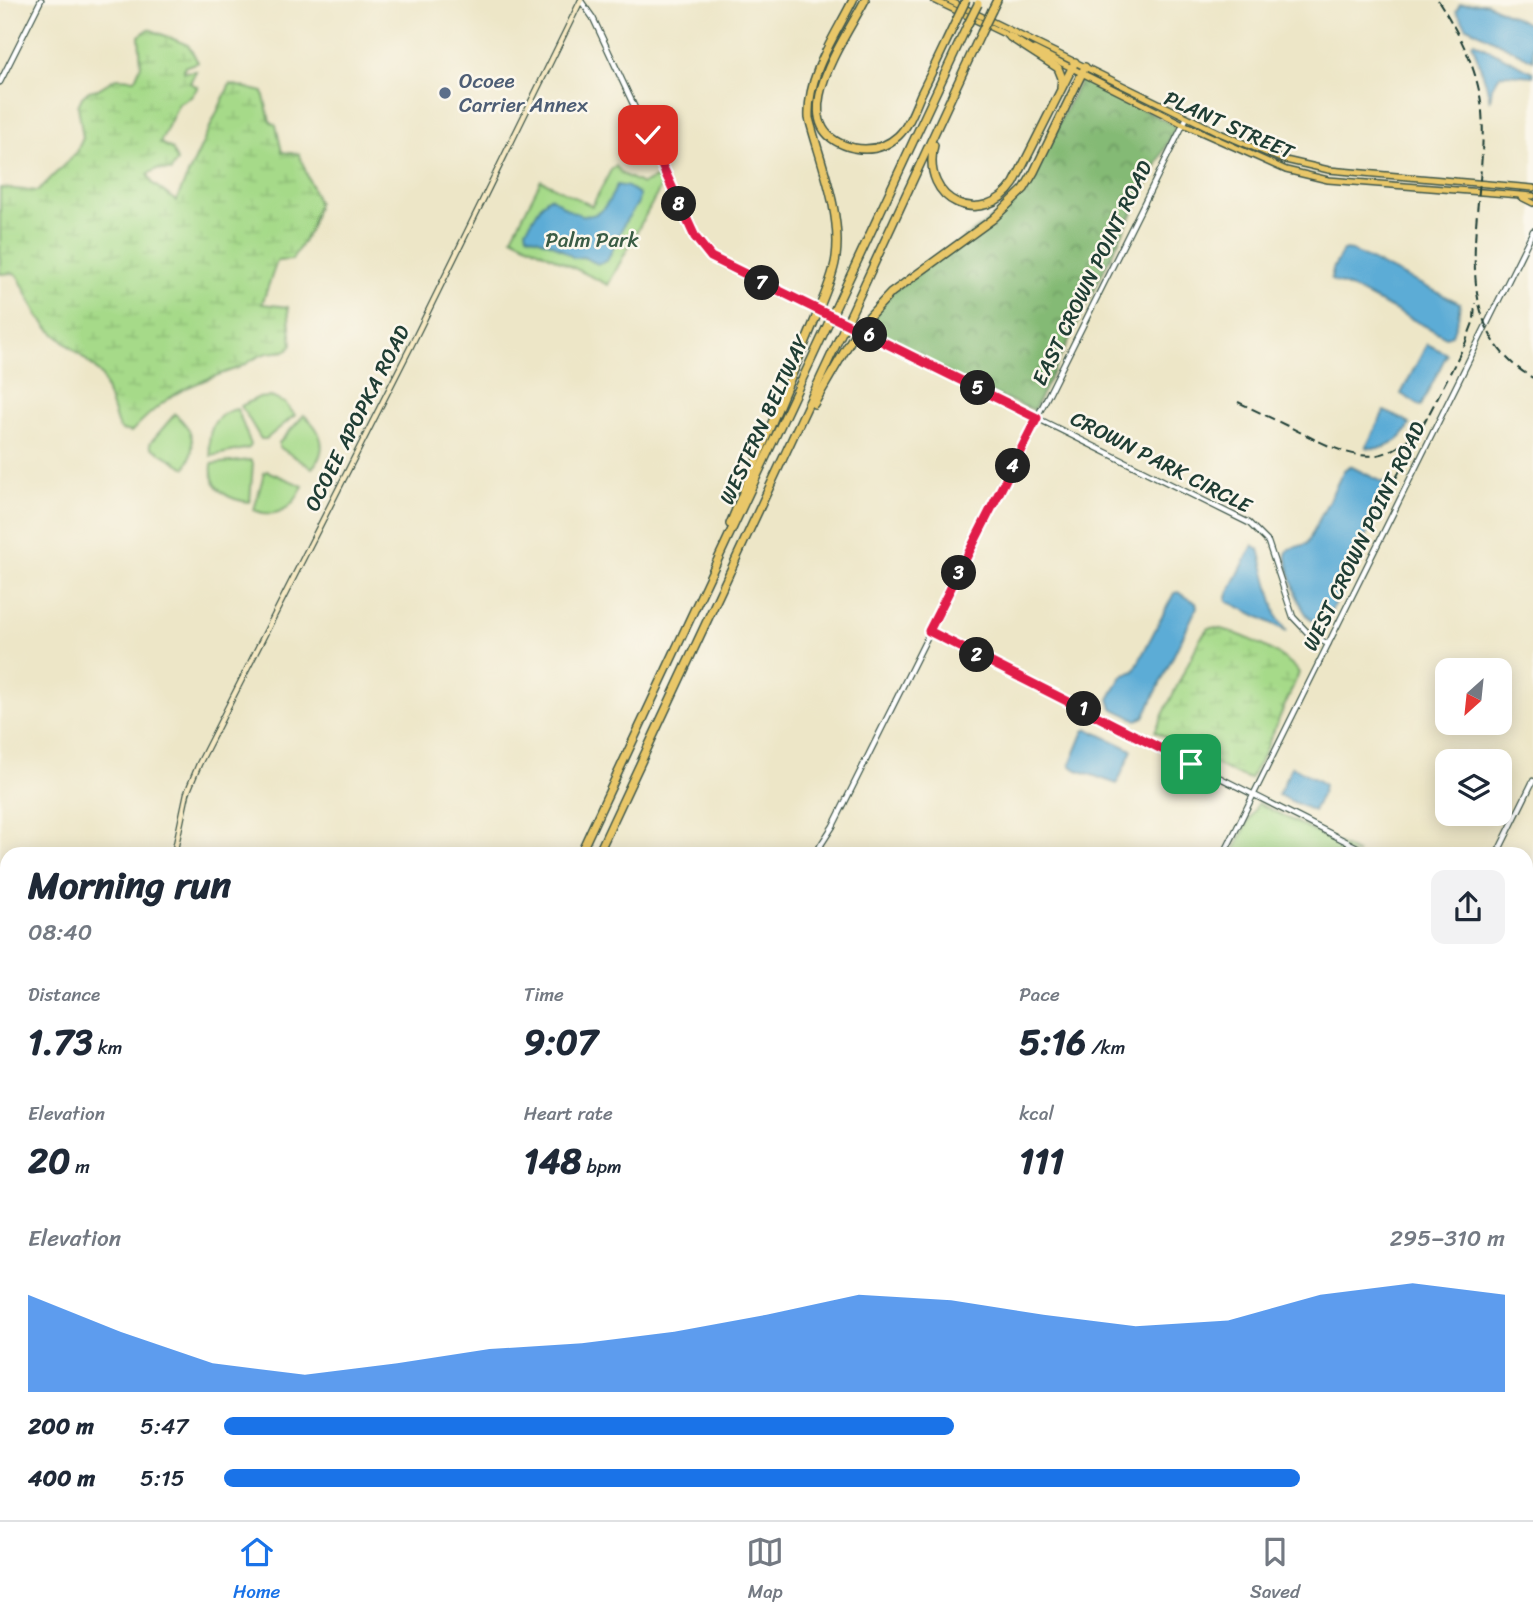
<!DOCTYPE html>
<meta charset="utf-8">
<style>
body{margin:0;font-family:Sriracha,sans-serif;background:#f2f2f3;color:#1f2937;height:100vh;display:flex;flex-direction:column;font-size:26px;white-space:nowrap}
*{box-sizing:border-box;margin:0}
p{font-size:23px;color:#747a83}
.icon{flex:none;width:38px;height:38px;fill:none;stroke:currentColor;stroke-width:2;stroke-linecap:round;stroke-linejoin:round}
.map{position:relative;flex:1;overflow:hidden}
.drawer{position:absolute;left:0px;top:847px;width:1533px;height:674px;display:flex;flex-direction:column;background:#fff;border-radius:21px 21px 0 0;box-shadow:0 4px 18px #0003}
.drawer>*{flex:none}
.needle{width:46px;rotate:207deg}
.fabs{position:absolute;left:1435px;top:658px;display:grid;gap:14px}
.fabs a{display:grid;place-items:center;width:77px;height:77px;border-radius:14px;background:#fff;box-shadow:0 4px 18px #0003;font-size:35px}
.pin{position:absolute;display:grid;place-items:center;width:60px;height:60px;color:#fff;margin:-30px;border-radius:14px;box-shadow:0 4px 10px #0006}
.km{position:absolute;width:35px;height:35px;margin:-18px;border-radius:50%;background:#222;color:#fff;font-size:19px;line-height:35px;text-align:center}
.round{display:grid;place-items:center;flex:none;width:74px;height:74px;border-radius:14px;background:#f2f2f3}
.headline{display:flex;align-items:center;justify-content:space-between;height:119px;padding:0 28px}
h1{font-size:38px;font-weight:700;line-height:52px}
.figures{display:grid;grid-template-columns:repeat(3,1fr);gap:10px;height:119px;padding:7px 28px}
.figures div{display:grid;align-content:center}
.figures b{font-size:35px;font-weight:700}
.figures small{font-size:19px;font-weight:400}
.figures p{font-size:19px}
.chart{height:196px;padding:14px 28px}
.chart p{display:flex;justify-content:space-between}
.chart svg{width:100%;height:126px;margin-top:7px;fill:#1a73e8;opacity:.7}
ul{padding:0 28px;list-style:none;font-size:23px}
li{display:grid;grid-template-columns:112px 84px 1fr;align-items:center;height:52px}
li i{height:18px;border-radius:9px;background:#1a73e8}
.tab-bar{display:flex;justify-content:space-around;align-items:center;height:98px;border-top:2px solid #e0e1e3;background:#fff;font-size:19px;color:#747a83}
.tab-bar a{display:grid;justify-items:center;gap:4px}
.tab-bar .selected{color:#1a73e8}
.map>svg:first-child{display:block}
</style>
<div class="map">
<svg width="1533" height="1520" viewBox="0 0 1533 1520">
<defs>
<pattern id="forest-crowns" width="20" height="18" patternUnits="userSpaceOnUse" patternTransform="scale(1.75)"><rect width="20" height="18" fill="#84ba75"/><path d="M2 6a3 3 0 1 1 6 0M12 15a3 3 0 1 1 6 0" fill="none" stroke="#6b9861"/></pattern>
<pattern id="wetland-marsh" width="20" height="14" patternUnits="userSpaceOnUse" patternTransform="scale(1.75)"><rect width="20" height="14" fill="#a6da89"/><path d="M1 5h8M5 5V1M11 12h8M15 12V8" fill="none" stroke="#8ebc77"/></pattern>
</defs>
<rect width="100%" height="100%" fill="#fbf7ec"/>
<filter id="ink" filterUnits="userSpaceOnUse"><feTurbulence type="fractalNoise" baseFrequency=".0143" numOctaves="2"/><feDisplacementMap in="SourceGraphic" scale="14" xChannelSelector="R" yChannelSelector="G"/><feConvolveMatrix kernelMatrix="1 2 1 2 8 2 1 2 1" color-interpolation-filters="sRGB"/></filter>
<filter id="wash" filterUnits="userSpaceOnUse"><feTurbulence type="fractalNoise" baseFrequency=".00686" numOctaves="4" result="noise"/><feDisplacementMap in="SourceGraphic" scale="28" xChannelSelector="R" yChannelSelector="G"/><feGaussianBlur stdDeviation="1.57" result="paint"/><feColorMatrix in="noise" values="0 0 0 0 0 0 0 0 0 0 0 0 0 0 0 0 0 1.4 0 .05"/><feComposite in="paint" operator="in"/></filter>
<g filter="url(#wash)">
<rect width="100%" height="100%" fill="#ede6c7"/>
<path fill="url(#forest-crowns)" stroke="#527c54" stroke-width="2" d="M1081,79L1176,126L1034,410L976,387L858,330L891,293L1008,206L1034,172Z"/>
<g fill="url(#wetland-marsh)" stroke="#628c5e" stroke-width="2">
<path d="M149,29L188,45L198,62L184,67V72L196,71L190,83L198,87L191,97L179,103L160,143L172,149L177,161L171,171L157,169L148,174L152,183L176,201L230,84L263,92L270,121L276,125L282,152L299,154L318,203L310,230L292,260L277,261L262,304L288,307L292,345L288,350C280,353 270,351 262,355C253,358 246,365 238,368C188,385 168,393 131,432L121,430L118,426L102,376L93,366L49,329L38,316L18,276L12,273L0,274V188L38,191L76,153L83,138L78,106L82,97L89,91L98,89L116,78L135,79L141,65L139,36Z"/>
<path d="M1209,628C1227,625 1292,657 1299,673L1260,762L1250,779L1231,772L1155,731L1200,639Z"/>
</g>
<g fill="#a6da89" stroke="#628c5e" stroke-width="2">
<path d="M616,166L622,174L642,184L660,176L663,183L608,285L512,237L541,180L592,206L612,168Z"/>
<path d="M271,397L285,403L295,415L266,439H261L241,406L257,398Z"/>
<path d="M237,409L251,445L249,448L211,456C206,434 212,414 237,409Z"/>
<path d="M175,414C194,429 197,446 186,468L151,447L150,443Z"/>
<path d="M304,415C322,430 329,450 312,468L279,447V443Z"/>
<path d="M250,460L253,463L250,502C228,500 209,489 212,464Z"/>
<path d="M267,471L303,486C294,507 277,520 254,510L264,473Z"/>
<path d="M1258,803L1358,854H1232Z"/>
</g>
<g fill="#5cacd6" stroke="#3e7485" stroke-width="2">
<path d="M1486,3L1533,26V60L1467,27L1456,11L1460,4Z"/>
<path d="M1474,42L1533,72V76L1506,74L1500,75L1492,87L1490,101L1486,83L1472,43Z"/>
<path d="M617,185L628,187L639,194L638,203L625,222L607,261L598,264L583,257L574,258L553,244L527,235L526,229C534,220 540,202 550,197C557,201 562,206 569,210C596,225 607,208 617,185Z"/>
<path d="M1343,250L1352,251L1460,303L1458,318L1452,335L1446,337L1360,292L1331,280L1333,269Z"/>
<path d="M1427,344L1447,354L1421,406L1401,394Z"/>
<path d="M1384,411L1405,420L1410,425C1402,441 1384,452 1366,447Z"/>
<path d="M1350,466L1386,484L1388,488L1325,624C1301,629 1289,572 1286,554L1289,549L1307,544L1344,470Z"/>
<path d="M1253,545L1259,549L1277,617L1287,631L1227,601V596Z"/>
<path d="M1178,592L1196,603L1197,607L1144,717L1137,720L1112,708L1109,699L1122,676L1134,671L1174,593Z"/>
<path d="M1088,729L1132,750L1117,784L1075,769L1070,765L1084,731Z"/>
<path d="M1292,766L1324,784L1323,791L1313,811L1278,795Z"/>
</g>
</g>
<g filter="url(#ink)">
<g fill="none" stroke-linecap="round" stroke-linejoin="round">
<defs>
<g id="tertiary">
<path d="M581,1L593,18L695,237L711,257L1249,523L1268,542L1293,617L1308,633L1328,644"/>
<path d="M0,82L41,0"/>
<path d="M929,631L1371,854"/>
<path d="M815,854L833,826L1187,117"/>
<path d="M1224,854L1533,231"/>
<path d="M1497,854L1533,781"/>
<path d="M0,1251L7,1255"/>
<path d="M1206,1514L1218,1520"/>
</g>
<g id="secondary">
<path d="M174,854L187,793L199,764L410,348L581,0"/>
<path d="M0,1486L7,1468"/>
</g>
<g id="primary">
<path d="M934,0L1013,38"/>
<path d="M948,0L1222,134L1281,159L1329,170L1533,188"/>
<path d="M1034,49L1183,124L1286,170L1328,180L1533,196"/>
<path d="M1521,197L1533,203"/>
</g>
<g id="motorway">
<path d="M865,0C846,38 777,130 854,148C870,151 885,148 898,136C909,126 915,108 921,94C933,70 944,46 956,21"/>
<path d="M992,10L997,0"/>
<path d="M1010,37L1058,68L1062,78L1061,87"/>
<path d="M934,145C920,202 983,229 1014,183L1075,62"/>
<path d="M821,304C827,289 834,273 836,257C842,213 820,161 809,118C807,75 834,38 853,0"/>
<path d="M834,311L967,26"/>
<path d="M849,318L981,33"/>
<path d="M862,324L891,293L993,219L1024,189L1034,172L1085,67"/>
<path d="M814,404L854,335"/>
<path d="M730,524L816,317"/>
<path d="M580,854L828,324"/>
<path d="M598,854L843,330"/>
<path d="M0,1448H7"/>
<path d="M0,1464H7"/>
</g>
</defs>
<use href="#tertiary" stroke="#3e564a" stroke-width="7"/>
<use href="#secondary" stroke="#3e564a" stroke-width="7"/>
<use href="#primary" stroke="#3e564a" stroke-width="8"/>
<use href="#motorway" stroke="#3e564a" stroke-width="10"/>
<use href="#tertiary" stroke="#fff" stroke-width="4.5"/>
<use href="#secondary" stroke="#f6e9c3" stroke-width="4.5"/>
<use href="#primary" stroke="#e9c769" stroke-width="5"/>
<use href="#motorway" stroke="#e9c769" stroke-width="7"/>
<g stroke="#1f3d34" stroke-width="2" stroke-dasharray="10 5" stroke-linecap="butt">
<path d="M1438,0C1458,32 1476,65 1481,102C1493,192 1435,322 1533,378"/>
<path d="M1238,402C1261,413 1283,424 1306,435C1358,461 1389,470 1427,417"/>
<path d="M1395,480L1465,344L1474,320L1475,303"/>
</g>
<defs>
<g id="motorway-bridge">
<path d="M956,21L966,0"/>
<path d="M967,26L978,4"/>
<path d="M981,33L992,10"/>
<path d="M816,317L821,304"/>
<path d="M828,324L834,311"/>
<path d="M843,330L849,318"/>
<path d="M854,335L862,324"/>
</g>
</defs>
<use href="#motorway-bridge" stroke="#3e564a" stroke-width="10" stroke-linecap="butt"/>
<use href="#motorway-bridge" stroke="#e9c769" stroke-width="7"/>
</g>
</g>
<g fill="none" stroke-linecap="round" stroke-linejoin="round" filter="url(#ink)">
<defs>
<path id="route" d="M648,135L695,237L711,257L1037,418L929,631L1191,764"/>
</defs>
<use href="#route" stroke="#fff" stroke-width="14"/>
<use href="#route" stroke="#e11d48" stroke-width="9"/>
</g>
<circle fill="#5c6f8a" stroke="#fbf7ec" stroke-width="2.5" cx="445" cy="93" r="7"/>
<g text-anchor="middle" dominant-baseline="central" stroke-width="5" stroke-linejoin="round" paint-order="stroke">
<g font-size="21" fill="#4e5e75" stroke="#fbf7ec" text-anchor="start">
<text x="459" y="81">Ocoee<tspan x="459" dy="24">Carrier Annex</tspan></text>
</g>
<g font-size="21" fill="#1f3d34" stroke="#fbf7ec">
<text transform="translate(1229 125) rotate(24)">PLANT STREET</text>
<text transform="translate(1092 273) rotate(-64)">EAST CROWN POINT ROAD</text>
<text transform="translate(357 418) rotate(-63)">OCOEE APOPKA ROAD</text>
<text transform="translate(764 420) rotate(-65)">WESTERN BELTWAY</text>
<text transform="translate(1161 462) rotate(27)">CROWN PARK CIRCLE</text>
<text transform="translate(1364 536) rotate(-64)">WEST CROWN POINT ROAD</text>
</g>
<g font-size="21" fill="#3a5c45" stroke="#fbf7ec">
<text x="592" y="240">Palm Park</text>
</g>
</g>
</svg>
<div class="fabs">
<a><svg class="needle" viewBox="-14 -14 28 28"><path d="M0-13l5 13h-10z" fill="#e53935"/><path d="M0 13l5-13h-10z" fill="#747a83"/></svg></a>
<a><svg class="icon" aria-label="layers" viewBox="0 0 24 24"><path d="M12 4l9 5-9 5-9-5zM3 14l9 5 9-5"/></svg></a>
</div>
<div class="pin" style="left:1191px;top:764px;background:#1e9e55"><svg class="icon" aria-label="arrive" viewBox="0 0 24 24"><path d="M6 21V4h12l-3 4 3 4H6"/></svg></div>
<div class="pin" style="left:648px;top:135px;background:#d93025"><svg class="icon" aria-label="check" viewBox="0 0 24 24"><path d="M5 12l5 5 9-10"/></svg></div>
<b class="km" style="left:1084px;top:709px">1</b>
<b class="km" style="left:977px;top:655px">2</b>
<b class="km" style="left:959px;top:573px">3</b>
<b class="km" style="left:1013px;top:466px">4</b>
<b class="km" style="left:978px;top:388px">5</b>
<b class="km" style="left:870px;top:335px">6</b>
<b class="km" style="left:762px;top:283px">7</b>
<b class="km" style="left:679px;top:204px">8</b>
<section class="drawer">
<div class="headline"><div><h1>Morning run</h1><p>08:40</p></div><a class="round"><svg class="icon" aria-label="share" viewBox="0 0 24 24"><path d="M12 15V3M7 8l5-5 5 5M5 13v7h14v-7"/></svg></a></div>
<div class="figures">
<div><p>Distance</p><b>1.73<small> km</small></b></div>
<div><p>Time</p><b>9:07</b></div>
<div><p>Pace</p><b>5:16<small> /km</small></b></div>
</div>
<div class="figures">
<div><p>Elevation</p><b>20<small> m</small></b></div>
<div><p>Heart rate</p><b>148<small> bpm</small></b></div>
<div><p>kcal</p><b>111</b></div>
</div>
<div class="chart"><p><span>Elevation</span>295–310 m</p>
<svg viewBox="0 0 160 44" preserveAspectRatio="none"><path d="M0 44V10L10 23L20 34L30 38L40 34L50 29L60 27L70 23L80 17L90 10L100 12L110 17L120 21L130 19L140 10L150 6L160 10V44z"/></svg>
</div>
<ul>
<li><b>200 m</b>5:47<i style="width:57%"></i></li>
<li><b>400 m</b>5:15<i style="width:84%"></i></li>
</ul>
</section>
</div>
<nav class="tab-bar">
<a class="selected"><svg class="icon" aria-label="home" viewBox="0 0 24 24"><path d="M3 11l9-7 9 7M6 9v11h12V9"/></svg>Home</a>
<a><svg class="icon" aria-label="map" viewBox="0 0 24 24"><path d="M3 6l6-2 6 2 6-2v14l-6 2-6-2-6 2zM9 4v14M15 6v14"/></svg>Map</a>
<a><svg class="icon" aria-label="saved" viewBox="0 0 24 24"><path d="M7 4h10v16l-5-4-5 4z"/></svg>Saved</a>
</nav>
